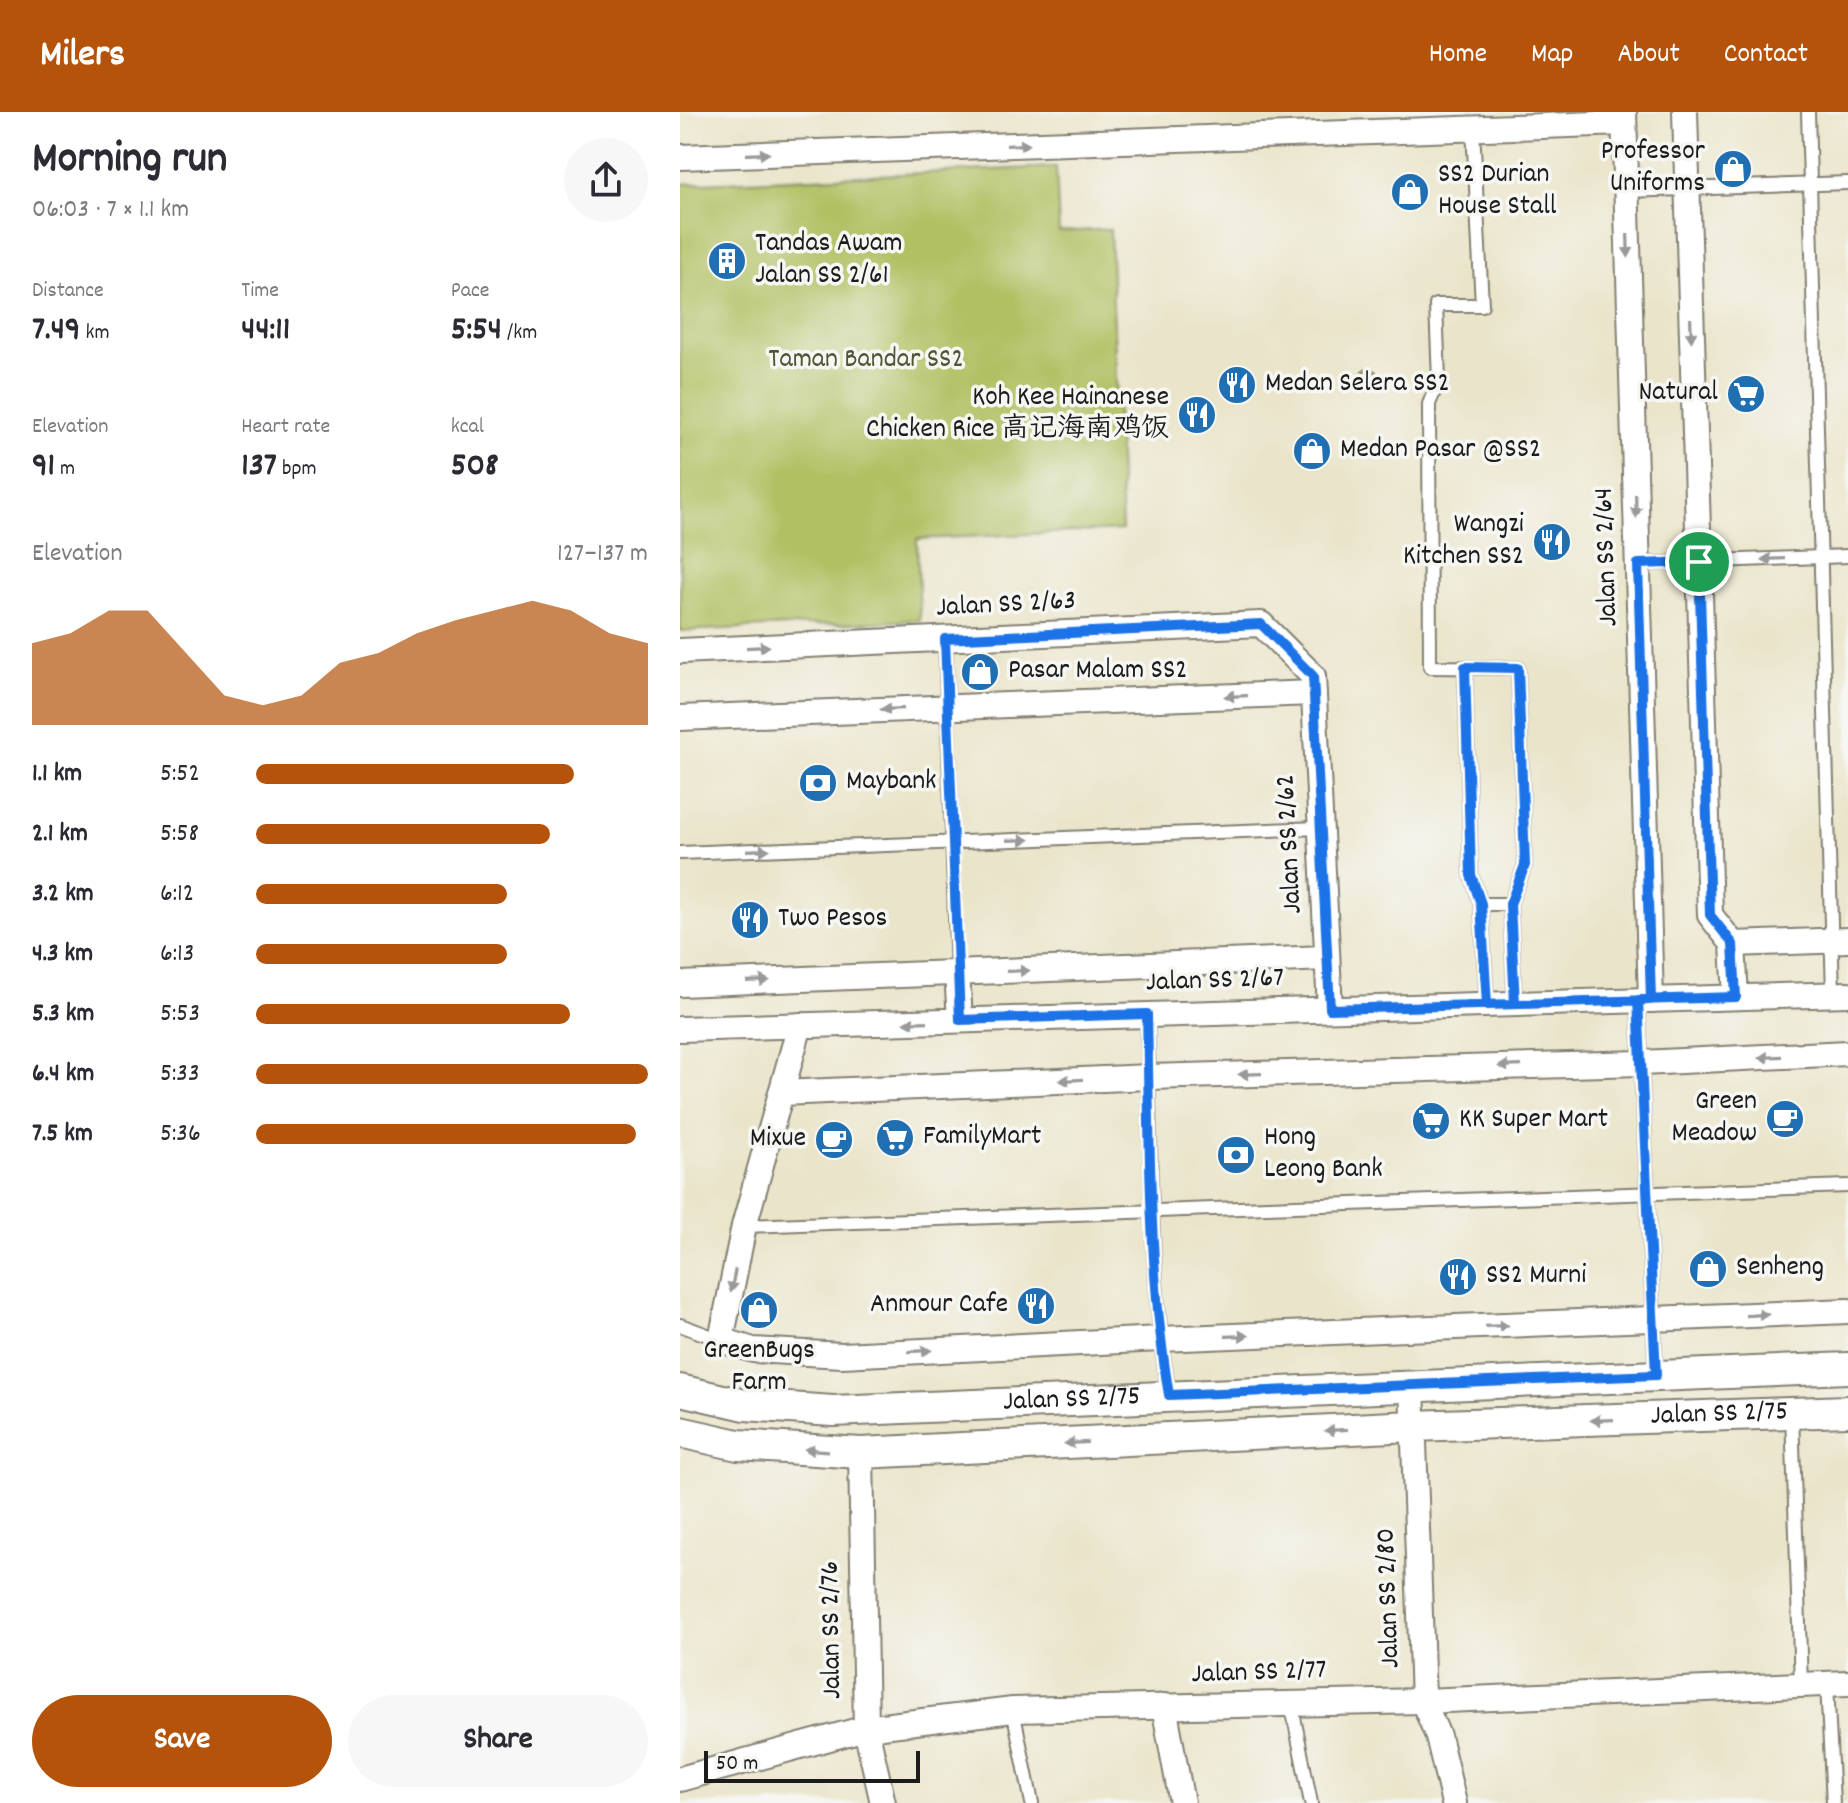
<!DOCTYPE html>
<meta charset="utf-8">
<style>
body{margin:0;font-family:Dekko,"LXGW WenKai TC",sans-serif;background:#f7f7f7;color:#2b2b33;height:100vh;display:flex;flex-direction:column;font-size:30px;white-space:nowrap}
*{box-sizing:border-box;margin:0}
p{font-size:26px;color:#7c7c81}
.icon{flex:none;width:44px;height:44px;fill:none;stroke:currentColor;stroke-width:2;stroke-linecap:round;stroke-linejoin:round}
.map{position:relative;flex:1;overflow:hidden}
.sheet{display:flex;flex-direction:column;background:#fff;width:680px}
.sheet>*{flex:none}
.scale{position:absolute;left:24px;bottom:20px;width:216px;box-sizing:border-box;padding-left:8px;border:4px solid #1c1c1c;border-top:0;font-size:22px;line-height:28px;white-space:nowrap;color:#1c1c1c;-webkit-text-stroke:6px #f6f6f2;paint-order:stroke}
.pin{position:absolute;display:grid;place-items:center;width:68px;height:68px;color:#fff;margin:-34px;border:4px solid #fff;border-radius:50%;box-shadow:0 2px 8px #0007}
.round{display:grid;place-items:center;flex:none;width:84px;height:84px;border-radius:42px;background:#f7f7f7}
.overview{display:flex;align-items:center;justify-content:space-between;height:136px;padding:0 32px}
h1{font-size:44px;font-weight:700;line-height:60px}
.figures{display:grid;grid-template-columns:repeat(3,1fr);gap:12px;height:136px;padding:8px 32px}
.figures div{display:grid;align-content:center}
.figures b{font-size:34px;font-weight:700}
.figures small{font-size:22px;font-weight:400}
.figures p{font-size:22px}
.chart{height:224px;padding:16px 32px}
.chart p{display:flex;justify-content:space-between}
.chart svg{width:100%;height:144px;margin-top:8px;fill:#b45309;opacity:.7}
.button{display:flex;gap:16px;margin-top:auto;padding:16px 32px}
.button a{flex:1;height:92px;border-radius:48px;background:#b45309;color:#fff;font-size:32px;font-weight:700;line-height:92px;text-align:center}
.button a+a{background:#f7f7f7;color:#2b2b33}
ul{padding:0 32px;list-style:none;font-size:26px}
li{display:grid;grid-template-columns:128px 96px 1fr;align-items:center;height:60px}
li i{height:20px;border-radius:10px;background:#b45309}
header{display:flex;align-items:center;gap:48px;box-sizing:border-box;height:112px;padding:0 40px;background:#b45309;color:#fff}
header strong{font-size:38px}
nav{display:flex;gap:44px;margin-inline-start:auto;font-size:28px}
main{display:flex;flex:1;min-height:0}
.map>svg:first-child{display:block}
</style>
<header>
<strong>Milers</strong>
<nav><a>Home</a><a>Map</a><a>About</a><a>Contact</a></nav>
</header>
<main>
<section class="sheet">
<div class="overview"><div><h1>Morning run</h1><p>06:03 · 7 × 1.1 km</p></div><a class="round"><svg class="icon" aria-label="share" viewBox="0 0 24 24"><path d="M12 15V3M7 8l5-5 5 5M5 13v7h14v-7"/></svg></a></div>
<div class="figures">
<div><p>Distance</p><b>7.49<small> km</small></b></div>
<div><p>Time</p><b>44:11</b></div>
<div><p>Pace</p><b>5:54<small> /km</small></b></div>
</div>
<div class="figures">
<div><p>Elevation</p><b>91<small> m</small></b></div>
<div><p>Heart rate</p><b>137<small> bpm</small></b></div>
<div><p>kcal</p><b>508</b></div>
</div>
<div class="chart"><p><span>Elevation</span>127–137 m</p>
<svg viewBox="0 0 160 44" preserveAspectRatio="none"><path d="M0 44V19L10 16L20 9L30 9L40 22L50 35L60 38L70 35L80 25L90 22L100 16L110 12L120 9L130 6L140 9L150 16L160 19V44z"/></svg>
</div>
<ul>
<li><b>1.1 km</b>5:52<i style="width:81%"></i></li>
<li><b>2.1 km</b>5:58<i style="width:75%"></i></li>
<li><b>3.2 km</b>6:12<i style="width:64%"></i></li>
<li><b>4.3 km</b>6:13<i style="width:64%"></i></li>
<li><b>5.3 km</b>5:53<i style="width:80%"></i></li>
<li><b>6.4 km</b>5:33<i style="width:100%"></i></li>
<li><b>7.5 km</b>5:36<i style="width:97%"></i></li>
</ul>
<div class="button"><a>Save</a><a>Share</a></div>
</section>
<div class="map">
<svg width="1168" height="1691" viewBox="0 0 1168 1691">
<rect width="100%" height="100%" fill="#f6f6f2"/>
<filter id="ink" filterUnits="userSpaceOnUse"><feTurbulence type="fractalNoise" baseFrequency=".0125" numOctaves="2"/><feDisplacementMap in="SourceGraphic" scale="16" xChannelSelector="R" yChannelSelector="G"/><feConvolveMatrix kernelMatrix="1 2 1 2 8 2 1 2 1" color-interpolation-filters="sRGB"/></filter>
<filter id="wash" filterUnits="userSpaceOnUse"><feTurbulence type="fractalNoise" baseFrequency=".006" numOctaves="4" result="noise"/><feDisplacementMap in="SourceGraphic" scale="32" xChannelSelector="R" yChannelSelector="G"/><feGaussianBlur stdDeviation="1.8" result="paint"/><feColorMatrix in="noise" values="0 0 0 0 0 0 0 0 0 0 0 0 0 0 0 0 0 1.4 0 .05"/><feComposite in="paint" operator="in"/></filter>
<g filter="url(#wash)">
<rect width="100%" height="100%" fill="#eae5ca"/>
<path fill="#b1c062" stroke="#666e3f" stroke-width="2" d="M376,55L379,120L430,117L442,418L237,427L240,508L0,519V72Z"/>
</g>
<g filter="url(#ink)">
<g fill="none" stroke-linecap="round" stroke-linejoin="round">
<defs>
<g id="service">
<path d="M1128,0L1153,882"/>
<path d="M793,16L802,193H756L759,268L749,292L750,555L838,556L845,753L830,792L835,892"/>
<path d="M947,79L1168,71"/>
<path d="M958,452L1168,444"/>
<path d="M265,527L277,861"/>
<path d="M785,555L791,763L801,792L807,893"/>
<path d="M0,741L640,716"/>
<path d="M801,792H830"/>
<path d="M958,888L976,1263"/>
<path d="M467,902C471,1029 468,1158 489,1283"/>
<path d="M64,1114L1168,1074"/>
<path d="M0,1213L41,1228"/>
<path d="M1112,1301L1121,1573"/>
<path d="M1147,1572L1153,1691"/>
<path d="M611,1590L631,1691"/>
<path d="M333,1598L352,1691"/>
</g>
<g id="minor">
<path d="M944,0L971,888"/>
<path d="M1005,0L1030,803L1053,832L1056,885"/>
<path d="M0,45L944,11"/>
<path d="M0,539L581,512L633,564L650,897"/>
<path d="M0,606L634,581"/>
<path d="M1053,832L1168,828"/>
<path d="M277,861L280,908"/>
<path d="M0,872L646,846"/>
<path d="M0,917L1168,882"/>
<path d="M1168,941L961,951L469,965L101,981L64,1114L41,1228L73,1238L162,1243L480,1227L1168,1199"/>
<path d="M101,981L120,913"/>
<path d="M732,1273L743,1589L758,1624L774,1691"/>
<path d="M181,1341L186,1616L203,1691"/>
<path d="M484,1594L502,1691"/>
<path d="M0,1667L186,1616L333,1598L743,1589L1168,1571"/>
</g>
<g id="tertiary">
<path id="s1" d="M0,1278L65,1293L153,1299L1168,1256"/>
<path id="s2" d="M0,1320L58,1333L181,1341L733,1314L1168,1299"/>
</g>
</defs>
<use href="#service" stroke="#838073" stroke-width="16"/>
<use href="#minor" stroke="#838073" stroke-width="28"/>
<use href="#tertiary" stroke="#838073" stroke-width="34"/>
<use href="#service" stroke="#fff" stroke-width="12"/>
<use href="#minor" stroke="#fff" stroke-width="24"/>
<use href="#tertiary" stroke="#fff" stroke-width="30"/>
</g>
<circle fill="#959678" cx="689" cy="267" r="11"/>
<defs><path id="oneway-solid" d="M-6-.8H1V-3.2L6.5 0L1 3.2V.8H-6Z" transform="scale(2)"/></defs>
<g fill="#999">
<use href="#oneway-solid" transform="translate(338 33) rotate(-2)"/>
<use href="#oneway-solid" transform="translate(78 42) rotate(-2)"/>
<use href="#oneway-solid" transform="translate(948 134) rotate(88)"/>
<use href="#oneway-solid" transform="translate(1011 218) rotate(88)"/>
<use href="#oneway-solid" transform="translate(956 394) rotate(88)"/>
<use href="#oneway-solid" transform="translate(1093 447) rotate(178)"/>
<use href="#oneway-solid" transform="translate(78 535) rotate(-3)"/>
<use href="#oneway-solid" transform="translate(556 584) rotate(178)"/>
<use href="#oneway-solid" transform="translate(212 597) rotate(178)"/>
<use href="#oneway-solid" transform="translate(338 728) rotate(-2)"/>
<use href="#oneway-solid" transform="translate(78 738) rotate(-2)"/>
<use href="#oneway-solid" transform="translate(338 859) rotate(-2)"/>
<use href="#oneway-solid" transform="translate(78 869) rotate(-2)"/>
<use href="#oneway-solid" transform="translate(236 910) rotate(178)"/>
<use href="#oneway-solid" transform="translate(1090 945) rotate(177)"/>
<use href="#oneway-solid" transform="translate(830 954) rotate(178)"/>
<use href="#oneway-solid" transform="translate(570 962) rotate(178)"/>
<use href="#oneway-solid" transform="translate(391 968) rotate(177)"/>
<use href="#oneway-solid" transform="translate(53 1169) rotate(101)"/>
<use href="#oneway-solid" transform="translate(1077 1203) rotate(-3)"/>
<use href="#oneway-solid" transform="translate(817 1214) rotate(-2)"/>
<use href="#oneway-solid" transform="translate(557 1224) rotate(-2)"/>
<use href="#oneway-solid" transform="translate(240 1239) rotate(-3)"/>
<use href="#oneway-solid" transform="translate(922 1308) rotate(178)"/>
<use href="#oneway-solid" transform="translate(656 1318) rotate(177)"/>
<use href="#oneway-solid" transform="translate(396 1331) rotate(177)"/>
<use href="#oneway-solid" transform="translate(136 1338) rotate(-176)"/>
</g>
</g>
<g fill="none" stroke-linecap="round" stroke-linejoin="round" filter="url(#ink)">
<defs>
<path id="route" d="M1019,450L958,452L971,888L807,893L801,792L791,763L785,555L838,556L845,753L830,792L835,892L650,897L633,564L581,512L265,527L280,908L467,902C470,1029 468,1158 489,1283L976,1263L958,888L1056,885L1053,832L1030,803L1019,450"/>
</defs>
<use href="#route" stroke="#fff" stroke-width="16"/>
<use href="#route" stroke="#1a73e8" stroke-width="10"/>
</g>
<defs>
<symbol id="shop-disc" viewBox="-11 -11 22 22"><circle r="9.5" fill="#1f6fb2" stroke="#f6f6f2"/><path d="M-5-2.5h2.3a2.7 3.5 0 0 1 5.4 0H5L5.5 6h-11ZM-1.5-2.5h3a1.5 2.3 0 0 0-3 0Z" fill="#fff"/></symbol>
<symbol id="building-disc" viewBox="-11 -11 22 22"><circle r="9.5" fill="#1f6fb2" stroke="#f6f6f2"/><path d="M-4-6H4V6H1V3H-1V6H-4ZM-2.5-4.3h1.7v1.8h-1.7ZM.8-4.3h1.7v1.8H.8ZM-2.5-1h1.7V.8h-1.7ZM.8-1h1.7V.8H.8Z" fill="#fff"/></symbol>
<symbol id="restaurant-disc" viewBox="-11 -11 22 22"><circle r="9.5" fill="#1f6fb2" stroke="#f6f6f2"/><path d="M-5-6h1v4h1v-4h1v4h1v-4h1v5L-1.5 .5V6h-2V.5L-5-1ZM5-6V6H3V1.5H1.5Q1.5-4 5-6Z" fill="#fff"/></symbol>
<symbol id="supermarket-disc" viewBox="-11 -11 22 22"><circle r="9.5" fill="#1f6fb2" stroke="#f6f6f2"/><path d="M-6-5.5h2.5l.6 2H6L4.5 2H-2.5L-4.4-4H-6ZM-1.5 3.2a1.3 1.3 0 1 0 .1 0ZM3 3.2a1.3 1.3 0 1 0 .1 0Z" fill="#fff"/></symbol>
<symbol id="bank-disc" viewBox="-11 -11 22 22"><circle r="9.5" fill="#1f6fb2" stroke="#f6f6f2"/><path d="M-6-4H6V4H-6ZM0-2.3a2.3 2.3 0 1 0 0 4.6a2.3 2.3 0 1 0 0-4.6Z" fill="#fff"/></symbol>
<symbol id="cafe-disc" viewBox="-11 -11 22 22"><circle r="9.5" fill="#1f6fb2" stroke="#f6f6f2"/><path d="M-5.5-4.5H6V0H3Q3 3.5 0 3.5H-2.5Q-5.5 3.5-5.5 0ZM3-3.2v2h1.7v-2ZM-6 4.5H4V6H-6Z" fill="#fff"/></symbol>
</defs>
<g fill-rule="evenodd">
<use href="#shop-disc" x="1031" y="35" width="44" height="44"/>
<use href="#shop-disc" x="708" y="58" width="44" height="44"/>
<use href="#building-disc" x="25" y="127" width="44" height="44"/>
<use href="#restaurant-disc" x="535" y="251" width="44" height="44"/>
<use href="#supermarket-disc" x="1044" y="260" width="44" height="44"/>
<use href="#restaurant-disc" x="495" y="281" width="44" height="44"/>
<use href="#shop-disc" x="610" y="317" width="44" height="44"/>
<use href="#restaurant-disc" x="850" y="408" width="44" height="44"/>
<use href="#shop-disc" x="278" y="538" width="44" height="44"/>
<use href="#bank-disc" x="116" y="649" width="44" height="44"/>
<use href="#restaurant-disc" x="48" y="786" width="44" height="44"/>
<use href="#cafe-disc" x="1083" y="985" width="44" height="44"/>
<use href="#supermarket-disc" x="729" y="987" width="44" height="44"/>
<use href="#supermarket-disc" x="193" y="1004" width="44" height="44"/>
<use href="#cafe-disc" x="132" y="1006" width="44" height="44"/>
<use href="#bank-disc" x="534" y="1021" width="44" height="44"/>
<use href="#shop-disc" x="1006" y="1135" width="44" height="44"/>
<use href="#restaurant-disc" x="756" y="1143" width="44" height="44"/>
<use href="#restaurant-disc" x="334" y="1172" width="44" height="44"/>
<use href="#shop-disc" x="57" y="1176" width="44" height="44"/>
</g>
<g text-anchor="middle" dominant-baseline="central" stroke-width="7" stroke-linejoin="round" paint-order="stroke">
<g font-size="28" fill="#1c1c1c" stroke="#f6f6f2" text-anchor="start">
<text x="1025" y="41" text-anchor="end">Professor<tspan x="1025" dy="32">Uniforms</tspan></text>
<text x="758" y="64">SS2 Durian<tspan x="758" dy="32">House Stall</tspan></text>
<text x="75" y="133">Tandas Awam<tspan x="75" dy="32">Jalan SS 2/61</tspan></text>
<text x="585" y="273">Medan Selera SS2</text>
<text x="1038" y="282" text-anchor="end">Natural</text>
<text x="489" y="287" text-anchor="end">Koh Kee Hainanese<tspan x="489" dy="32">Chicken Rice 高记海南鸡饭</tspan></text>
<text x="660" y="339">Medan Pasar @SS2</text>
<text x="844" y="414" text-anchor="end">Wangzi<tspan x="844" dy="32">Kitchen SS2</tspan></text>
<text x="328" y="560">Pasar Malam SS2</text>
<text x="166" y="671">Maybank</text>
<text x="98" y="808">Two Pesos</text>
<text x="1077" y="991" text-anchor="end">Green<tspan x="1077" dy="32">Meadow</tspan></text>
<text x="779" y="1009">KK Super Mart</text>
<text x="243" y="1026">FamilyMart</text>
<text x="584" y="1027">Hong<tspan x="584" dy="32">Leong Bank</tspan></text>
<text x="126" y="1028" text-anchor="end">Mixue</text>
<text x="1056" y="1157">Senheng</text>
<text x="806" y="1165">SS2 Murni</text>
<text x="328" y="1194" text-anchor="end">Anmour Cafe</text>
<text x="79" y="1240" text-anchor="middle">GreenBugs<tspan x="79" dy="32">Farm</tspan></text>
</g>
<g font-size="28" fill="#505534" stroke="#f6f6f2">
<text x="186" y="249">Taman Bandar SS2</text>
</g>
<g font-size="28" fill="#1c1c1c" stroke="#f6f6f2">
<text transform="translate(928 445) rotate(-92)">Jalan SS 2/64</text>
<text transform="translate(326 494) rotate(-3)">Jalan SS 2/63</text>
<text transform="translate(611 732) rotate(-93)">Jalan SS 2/62</text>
<text transform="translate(535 870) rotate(-2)">Jalan SS 2/67</text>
<text stroke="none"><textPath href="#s1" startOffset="394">Jalan SS 2/75</textPath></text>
<text stroke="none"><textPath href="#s2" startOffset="1042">Jalan SS 2/75</textPath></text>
<text transform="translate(710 1486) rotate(-92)">Jalan SS 2/80</text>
<text transform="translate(153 1518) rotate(-91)">Jalan SS 2/76</text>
<text transform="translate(579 1562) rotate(-2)">Jalan SS 2/77</text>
</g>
</g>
</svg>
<div class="scale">50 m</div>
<div class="pin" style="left:1019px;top:450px;background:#1e9e55"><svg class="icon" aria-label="arrive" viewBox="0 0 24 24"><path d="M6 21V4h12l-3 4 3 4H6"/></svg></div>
</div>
</main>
